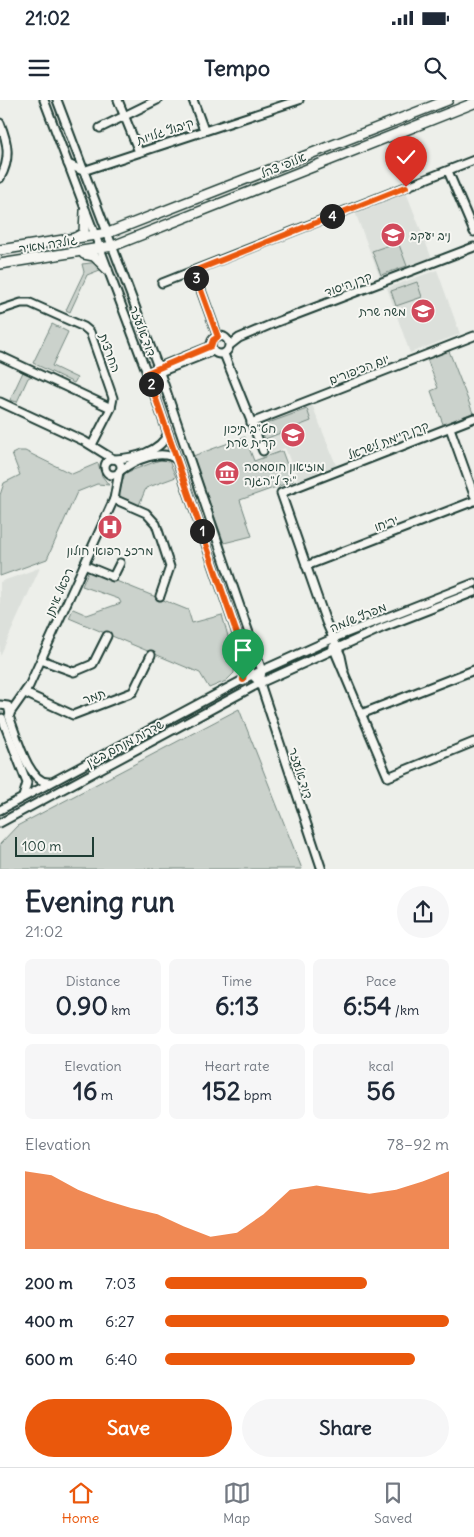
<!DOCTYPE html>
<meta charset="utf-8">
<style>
body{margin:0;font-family:Delius,"Playpen Sans Hebrew",sans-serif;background:#f6f6f7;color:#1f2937;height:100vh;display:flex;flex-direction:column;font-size:19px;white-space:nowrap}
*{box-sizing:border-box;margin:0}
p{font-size:16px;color:#747a83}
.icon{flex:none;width:28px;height:28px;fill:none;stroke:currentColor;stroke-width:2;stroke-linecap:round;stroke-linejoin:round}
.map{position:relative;height:769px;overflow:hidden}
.sheet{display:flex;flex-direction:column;background:#fff;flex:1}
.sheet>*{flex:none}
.scale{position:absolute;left:15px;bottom:12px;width:79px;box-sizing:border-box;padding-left:5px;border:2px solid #1f3d34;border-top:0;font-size:14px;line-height:18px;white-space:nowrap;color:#1f3d34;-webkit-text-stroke:4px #f6f6f2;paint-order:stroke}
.pin{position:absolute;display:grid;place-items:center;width:42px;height:42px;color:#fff;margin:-51px -21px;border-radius:50% 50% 50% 0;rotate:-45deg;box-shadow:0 0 5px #0007}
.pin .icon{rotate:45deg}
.km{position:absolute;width:25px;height:25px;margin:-12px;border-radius:50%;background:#222;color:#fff;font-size:14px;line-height:25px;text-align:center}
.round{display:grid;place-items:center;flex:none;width:52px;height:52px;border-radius:26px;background:#f6f6f7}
.head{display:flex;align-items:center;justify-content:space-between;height:85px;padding:0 25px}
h1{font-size:28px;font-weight:700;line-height:38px}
.metrics{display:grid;grid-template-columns:repeat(3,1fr);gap:8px;height:85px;padding:5px 25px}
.metrics div{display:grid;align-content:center;border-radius:8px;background:#f6f6f7;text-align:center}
.metrics b{font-size:25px;font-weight:700}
.metrics small{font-size:14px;font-weight:400}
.metrics p{font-size:14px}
.chart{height:140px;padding:10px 25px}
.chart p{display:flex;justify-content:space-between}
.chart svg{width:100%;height:90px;margin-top:5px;fill:#ea580c;opacity:.7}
.primary-button{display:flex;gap:10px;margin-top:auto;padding:10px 25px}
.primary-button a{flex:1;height:58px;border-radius:30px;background:#ea580c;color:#fff;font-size:20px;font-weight:700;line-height:58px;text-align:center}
.primary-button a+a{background:#f6f6f7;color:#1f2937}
ul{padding:0 25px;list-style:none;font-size:16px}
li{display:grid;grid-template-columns:80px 60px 1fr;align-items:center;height:38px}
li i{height:12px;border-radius:6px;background:#ea580c}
.status{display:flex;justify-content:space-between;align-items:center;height:35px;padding:0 25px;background:#fff;direction:ltr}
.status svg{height:14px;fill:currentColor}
header{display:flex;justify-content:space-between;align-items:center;height:65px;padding:0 25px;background:#fff;font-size:22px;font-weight:700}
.menu{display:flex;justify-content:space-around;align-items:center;height:70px;border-top:1px solid #e0e1e3;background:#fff;font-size:14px;color:#747a83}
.menu a{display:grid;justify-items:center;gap:2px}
.menu .selected{color:#ea580c}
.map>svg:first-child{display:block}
</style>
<div class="status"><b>21:02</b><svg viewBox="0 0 49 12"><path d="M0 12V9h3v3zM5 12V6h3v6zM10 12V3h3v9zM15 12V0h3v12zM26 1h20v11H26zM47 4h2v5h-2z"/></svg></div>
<header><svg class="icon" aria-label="menu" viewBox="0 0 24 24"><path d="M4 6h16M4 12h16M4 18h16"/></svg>Tempo<svg class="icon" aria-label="search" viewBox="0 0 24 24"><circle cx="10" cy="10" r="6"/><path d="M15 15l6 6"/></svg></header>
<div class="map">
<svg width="474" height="770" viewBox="0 0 474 770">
<rect width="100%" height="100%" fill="#edefea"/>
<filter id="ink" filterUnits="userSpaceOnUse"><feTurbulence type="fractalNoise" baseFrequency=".02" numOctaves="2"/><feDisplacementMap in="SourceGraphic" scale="10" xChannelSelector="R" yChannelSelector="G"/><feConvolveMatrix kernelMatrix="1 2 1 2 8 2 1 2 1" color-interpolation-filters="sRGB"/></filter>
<g filter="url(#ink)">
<g fill="#dce0db">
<path d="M406,92L432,159L380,178L355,112Z"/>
<path d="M437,170L460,234L410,253L387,188Z"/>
<path d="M311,302L336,365L298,380L285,348L270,354L257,323Z"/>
<path d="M39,468H40L0,556V482Z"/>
</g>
<g fill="#cbd2cc" stroke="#758880">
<path d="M398,142L407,166L381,175L372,151Z"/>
<path d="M99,162L105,168L87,175L70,212L66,210L84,172L82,164Z"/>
<path d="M417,182L422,197L396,206L391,191Z"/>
<path d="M52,224L68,232L52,266L77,278L74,283L33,263Z"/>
<path d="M449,251L473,313L443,324L431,291L438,288L427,259Z"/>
<path d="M23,272L32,276L28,278L17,302L10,300Z"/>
<path d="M307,309L311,321L265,339L260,326Z"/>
<path d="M245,337L254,361L282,351L293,381L240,400L252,436L224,443L193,356Z"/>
<path d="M18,351H25L72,374L98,363L102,376L109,385L97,384L77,392L47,459L0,476V395L4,383L20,375L12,354Z"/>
<path d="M160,360L169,361L176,377L146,388L139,405L121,399L119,394L125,373Z"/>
<path d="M89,470L188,510L192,523L222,515L235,561L234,573L226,581L209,588L200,573L69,518L73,509L87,515L121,503L119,499L82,486Z"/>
<path d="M239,609L302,769H0V744L17,726Z"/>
</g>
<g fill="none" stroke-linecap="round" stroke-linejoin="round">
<defs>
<g id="minor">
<path d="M44,0L147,273L246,560L252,575L260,583L322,770"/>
<path d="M57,0L158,267L262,571L260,583"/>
<path d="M118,0L139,52"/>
<path d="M193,0L204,30"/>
<path d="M0,23C8,43 11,59 0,78"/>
<path d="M100,28L157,0"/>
<path d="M68,64L83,71L299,0"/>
<path d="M448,71L474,132"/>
<path d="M194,171L218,237"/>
<path d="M162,183L474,60"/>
<path d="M0,210L21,203H30L84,227L90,232L113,298L111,308L92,345"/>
<circle cx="220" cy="245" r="9"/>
<path d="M230,245L239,238L277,222L474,147"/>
<path d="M224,254L263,351"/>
<path d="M0,256L111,308"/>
<path d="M154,269L211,246"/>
<path d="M147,273L160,272L213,251"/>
<path d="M0,302L84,341L113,359"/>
<path d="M251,323L474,236"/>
<path d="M450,328L474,395"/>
<circle cx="113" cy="367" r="8"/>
<path d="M115,359C134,358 161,352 168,333"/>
<path d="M120,371C133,361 162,347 177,360"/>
<path d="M114,399L146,413L156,424L170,467L160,496"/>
<path d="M84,465L113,477L120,463"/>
<path d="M306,466L474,401"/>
<path d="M333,547L388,677L474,642"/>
<path d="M41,560L74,572L93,564L107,536"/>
<path d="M344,570L341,556L326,522L281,393L474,318"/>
<path d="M25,593L73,615L133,592L151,555"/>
<path d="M0,605L8,606L10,614"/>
<path d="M10,613L29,586L114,399L119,372"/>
<path d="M361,614L474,570"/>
<path d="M9,616C16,633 28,685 50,682"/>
<path d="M2,618L27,683L23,697"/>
<path d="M0,710L252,575L334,538L474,483"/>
<path d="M0,723L260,583L384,527L474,492"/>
</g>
<g id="major">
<path d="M75,138L84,133L85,111"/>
<path d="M0,150L108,133L448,0"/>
<path d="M84,154L94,156L107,169"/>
<path d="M0,164L113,146L474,3"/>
</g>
</defs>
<use href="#minor" stroke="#1f3d34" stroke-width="11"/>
<use href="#major" stroke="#1f3d34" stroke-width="12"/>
<use href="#minor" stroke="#f6f6f2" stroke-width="7"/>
<use href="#major" stroke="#f6f6f2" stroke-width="9"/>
</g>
</g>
<g fill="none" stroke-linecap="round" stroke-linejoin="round" filter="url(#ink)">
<defs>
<path id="route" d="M243,580L246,560L147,273L211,246L213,240L218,237L194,171L406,87"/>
</defs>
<use href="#route" stroke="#fff" stroke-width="10"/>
<use href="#route" stroke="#ea580c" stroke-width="6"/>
</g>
<defs>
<symbol id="school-disc" viewBox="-11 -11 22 22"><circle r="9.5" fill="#d1495b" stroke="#f6f6f2"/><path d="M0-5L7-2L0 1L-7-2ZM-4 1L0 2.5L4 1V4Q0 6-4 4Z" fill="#fff"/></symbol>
<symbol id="museum-disc" viewBox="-11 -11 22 22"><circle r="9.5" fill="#d1495b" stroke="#f6f6f2"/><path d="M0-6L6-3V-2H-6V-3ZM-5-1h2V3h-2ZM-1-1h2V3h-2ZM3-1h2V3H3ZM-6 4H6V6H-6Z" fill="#fff"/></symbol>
<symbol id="hospital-disc" viewBox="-11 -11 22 22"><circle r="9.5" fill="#d1495b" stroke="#f6f6f2"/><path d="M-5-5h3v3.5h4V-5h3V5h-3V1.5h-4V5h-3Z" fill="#fff"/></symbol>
</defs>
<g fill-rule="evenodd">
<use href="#school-disc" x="379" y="121" width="28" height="28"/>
<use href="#school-disc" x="409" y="197" width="28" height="28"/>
<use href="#school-disc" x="279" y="321" width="28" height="28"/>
<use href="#museum-disc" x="213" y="359" width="28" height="28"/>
<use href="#hospital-disc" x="96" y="413" width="28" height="28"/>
</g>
<g text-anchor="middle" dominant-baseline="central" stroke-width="4" stroke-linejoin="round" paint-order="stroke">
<g font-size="12" fill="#1f3d34" stroke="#f6f6f2">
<text transform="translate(165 31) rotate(-18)">קיבוץ גלויות</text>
<text transform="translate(283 65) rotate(-22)">אלופי צהל</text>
<text transform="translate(48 144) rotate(-9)">גולדה מאיר</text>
<text transform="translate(348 184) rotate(-20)">קרן היסוד</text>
<text transform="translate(143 231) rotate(69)">דוד אלעזר</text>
<text transform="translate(110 253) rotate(70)">החרצית</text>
<text transform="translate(359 269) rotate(-21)">יום הכיפורים</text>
<text transform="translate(388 340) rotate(-21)">קרן קיימת לישראל</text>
<text transform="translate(386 423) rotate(-21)">יריחו</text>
<text transform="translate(59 492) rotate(-66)">רפאל איתן</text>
<text transform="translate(358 517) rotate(-22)">מפרץ שלמה</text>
<text transform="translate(94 596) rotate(-21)">תמר</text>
<text transform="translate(125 643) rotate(-28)">שדרות מנחם בגין</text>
<text transform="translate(301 673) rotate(72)">דוד אלעזר</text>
</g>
<g font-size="12" fill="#1f3d34" stroke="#f6f6f2" text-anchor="start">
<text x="410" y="135">ניב יעקב</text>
<text x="406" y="211" text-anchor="end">משה שרת</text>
<text x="276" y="328" text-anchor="end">חט"ב תיכון<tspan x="276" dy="14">קרית שרת</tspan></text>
<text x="244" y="366">מוזיאון חוסמסה<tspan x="244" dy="14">יד ל"הגנה"</tspan></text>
<text x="110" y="450" text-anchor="middle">מרכז רפואי חולון</text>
</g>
</g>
</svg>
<div class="scale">100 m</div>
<div class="pin" style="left:243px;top:580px;background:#1e9e55"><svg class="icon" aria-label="arrive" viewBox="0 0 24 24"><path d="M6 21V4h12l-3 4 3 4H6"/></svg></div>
<div class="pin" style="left:406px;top:87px;background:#d93025"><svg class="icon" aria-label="check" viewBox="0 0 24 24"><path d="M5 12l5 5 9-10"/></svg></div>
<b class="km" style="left:202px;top:431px">1</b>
<b class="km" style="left:151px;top:284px">2</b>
<b class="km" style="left:196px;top:178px">3</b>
<b class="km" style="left:332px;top:116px">4</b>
</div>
<section class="sheet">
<div class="head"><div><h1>Evening run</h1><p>21:02</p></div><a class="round"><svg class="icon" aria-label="share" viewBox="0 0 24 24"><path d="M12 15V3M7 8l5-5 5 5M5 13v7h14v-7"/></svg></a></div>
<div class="metrics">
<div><p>Distance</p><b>0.90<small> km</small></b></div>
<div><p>Time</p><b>6:13</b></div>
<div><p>Pace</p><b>6:54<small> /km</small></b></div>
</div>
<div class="metrics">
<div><p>Elevation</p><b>16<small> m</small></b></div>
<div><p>Heart rate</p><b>152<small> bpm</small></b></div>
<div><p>kcal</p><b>56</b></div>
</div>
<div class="chart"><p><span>Elevation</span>78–92 m</p>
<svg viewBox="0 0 160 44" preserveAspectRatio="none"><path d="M0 44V6L10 8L20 15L30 20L40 24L50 27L60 33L70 38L80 36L90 27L100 15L110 13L120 15L130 17L140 15L150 11L160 6V44z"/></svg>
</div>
<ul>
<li><b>200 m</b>7:03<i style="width:71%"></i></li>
<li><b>400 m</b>6:27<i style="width:100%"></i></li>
<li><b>600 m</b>6:40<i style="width:88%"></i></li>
</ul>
<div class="primary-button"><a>Save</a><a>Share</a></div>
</section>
<nav class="menu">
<a class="selected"><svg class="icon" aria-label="home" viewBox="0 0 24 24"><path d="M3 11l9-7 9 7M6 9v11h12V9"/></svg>Home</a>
<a><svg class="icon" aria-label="map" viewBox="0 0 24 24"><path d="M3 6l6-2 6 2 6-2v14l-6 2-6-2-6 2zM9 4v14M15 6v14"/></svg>Map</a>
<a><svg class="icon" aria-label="saved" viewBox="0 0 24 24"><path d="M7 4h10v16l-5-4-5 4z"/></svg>Saved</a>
</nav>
